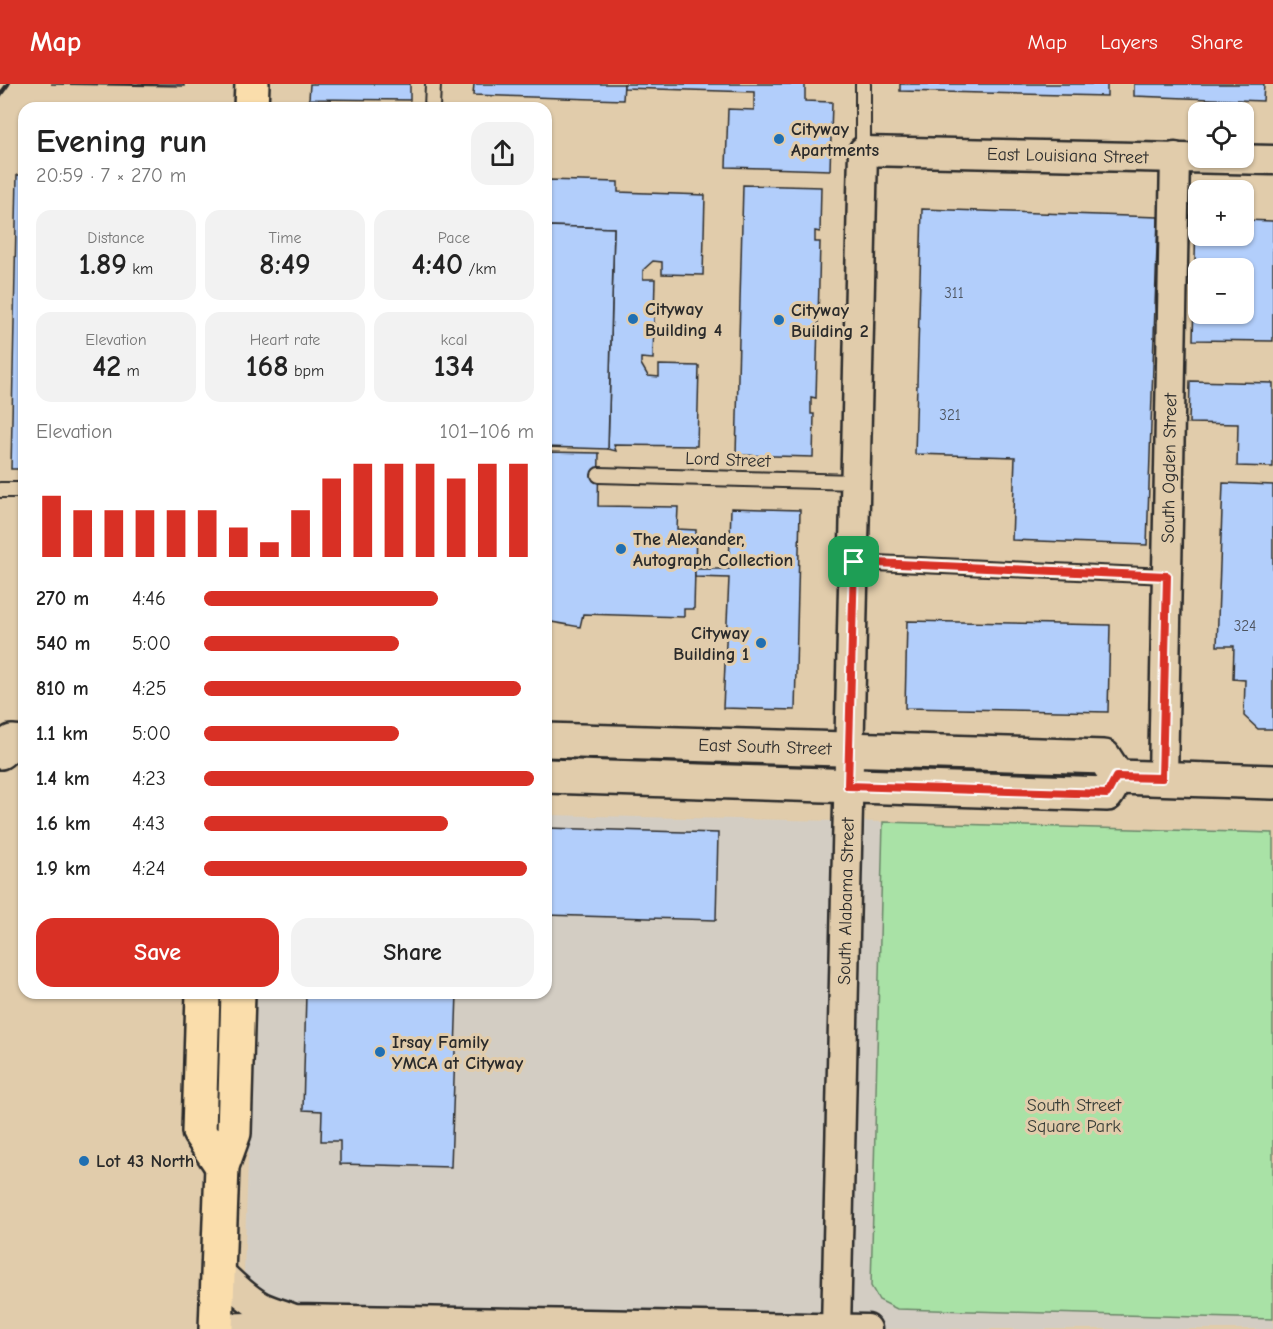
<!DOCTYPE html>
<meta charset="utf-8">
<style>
body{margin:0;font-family:"Comic Neue",sans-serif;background:#f2f2f2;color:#222;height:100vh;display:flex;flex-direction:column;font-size:22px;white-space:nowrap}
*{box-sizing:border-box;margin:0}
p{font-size:20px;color:#767676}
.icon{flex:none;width:33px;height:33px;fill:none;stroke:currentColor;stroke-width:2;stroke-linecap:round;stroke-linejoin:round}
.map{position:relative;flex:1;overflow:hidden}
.drawer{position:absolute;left:18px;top:18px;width:534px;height:897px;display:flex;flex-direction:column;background:#fff;border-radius:18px;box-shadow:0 2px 4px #0004}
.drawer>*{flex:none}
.controls{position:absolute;left:1188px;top:18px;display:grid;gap:12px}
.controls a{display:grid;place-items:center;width:66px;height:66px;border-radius:12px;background:#fff;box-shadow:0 2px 4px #0004;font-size:30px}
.pin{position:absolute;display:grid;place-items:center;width:51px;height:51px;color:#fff;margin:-26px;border-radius:12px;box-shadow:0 3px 9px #0006}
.round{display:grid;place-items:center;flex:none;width:63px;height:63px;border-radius:18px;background:#f2f2f2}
.overview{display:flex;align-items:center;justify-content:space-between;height:102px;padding:0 18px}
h1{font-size:33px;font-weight:800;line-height:45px}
.stats{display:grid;grid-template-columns:repeat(3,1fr);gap:9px;height:102px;padding:6px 18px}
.stats div{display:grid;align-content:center;border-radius:15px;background:#f2f2f2;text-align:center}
.stats b{font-size:30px;font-weight:800}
.stats small{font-size:16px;font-weight:400}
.stats p{font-size:16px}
.chart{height:168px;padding:12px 18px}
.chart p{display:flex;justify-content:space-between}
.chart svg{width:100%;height:108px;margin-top:6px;stroke:#d93025;stroke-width:6}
.action{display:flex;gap:12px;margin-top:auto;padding:12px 18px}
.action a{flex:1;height:69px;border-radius:18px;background:#d93025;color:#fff;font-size:24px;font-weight:800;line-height:69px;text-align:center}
.action a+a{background:#f2f2f2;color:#222}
ul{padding:0 18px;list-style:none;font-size:20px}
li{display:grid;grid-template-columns:96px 72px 1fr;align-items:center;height:45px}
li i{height:15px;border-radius:8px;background:#d93025}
header{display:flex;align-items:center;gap:36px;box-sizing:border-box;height:84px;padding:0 30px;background:#d93025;color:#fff}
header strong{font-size:28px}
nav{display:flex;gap:33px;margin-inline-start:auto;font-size:21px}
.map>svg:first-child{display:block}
</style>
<header>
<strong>Map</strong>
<nav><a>Map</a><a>Layers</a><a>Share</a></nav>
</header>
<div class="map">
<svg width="1273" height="1245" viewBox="0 0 1273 1245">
<rect width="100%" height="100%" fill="#e1ccab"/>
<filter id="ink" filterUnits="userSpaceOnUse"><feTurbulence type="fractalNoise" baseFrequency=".0167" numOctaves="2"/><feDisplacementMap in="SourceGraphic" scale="12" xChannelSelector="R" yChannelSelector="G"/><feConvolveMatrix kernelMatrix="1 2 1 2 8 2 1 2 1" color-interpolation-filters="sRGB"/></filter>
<g filter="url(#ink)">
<path fill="#d3cdc3" d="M546,731L883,738L1273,748V1245H242L254,909H546Z"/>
<path fill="#a9e2a6" stroke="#6a8668" stroke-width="1.5" d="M883,738L1273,749V1235L897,1225L879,1216L871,1202Z"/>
<g fill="#b2cefb" stroke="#2b2b2b" stroke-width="1.5" fill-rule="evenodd">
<path d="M51,0H184V2Z"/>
<path d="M310,0H410V16L309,15Z"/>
<path d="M474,0H624L623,16L473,11Z"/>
<path d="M624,0H805V17L832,18L830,86L726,83L728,25L754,26V8L624,4Z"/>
<path d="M900,0H1107V12L900,7Z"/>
<path d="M1134,0H1264L1263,17L1134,12Z"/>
<path d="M17,91H24V385H11Z"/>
<path d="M546,96L618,98V108L705,111L703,191L662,190V178L653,177L643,186V195H655L653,275L641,274V280L648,292L659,293V281L699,282L697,362L614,361L616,367L608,365L614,144L546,142Z"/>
<path d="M743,101L821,103L820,148L815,147V158H820L816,314L811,313V330H814L813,373L736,371Z"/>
<path d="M922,125L1158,133L1147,461L1012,456L1015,373L915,370Z"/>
<path d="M1196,135H1198V152H1244V136L1273,137V257L1193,256ZM1198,184H1244V230H1198Z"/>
<path d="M546,142L614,144L608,365L546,363Z"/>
<path d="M1190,297L1273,299V383L1237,382L1238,340L1189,339Z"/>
<path d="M546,368L599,369L598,422L678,423L677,445L696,446L694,525H684V533L583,530L580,543L546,537Z"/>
<path d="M1223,399L1273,401V645H1258L1244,632L1245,596L1233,595L1234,562H1217Z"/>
<path d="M731,424L800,426L795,626L723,624L729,494L695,493V485H729Z"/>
<path d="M907,537L1110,541L1108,628L905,624Z"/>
<path d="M546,744L718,749L716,836L546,831Z"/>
<path d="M306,909H457L451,1083L340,1080V1057H321L322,1027L303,1026Z"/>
</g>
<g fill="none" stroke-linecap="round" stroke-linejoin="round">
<defs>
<g id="service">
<path d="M863,0V67"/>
<path d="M432,24L433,0"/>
<path d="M599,391L855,398"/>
<path d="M0,406H24"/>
<path d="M854,478L1167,492"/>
</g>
<g id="minor">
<path id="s1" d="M1163,694L1175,73"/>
<path d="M217,1186C231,1199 245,1214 262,1223C272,1228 283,1230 294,1235L867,1245"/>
<path d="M216,1244L280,1242L293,1235"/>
<path id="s2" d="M836,1245L863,67L1273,76"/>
</g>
<g id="secondary">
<path id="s3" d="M546,656L1104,673L1117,693"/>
<path d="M0,668L12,658L24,659"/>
<path d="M546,692L1107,710L1117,693"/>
<path d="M1117,693L1273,698"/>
</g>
<g id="primary">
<path d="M251,24L252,0"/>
<path d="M203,909L199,1048L222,1082"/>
<path d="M216,1245L222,1082L234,1049L238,909"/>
</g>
</defs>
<use href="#service" stroke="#2b2b2b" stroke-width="18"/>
<use href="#minor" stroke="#2b2b2b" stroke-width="33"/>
<use href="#secondary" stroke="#2b2b2b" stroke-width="38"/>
<use href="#primary" stroke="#2b2b2b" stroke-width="38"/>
<use href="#service" stroke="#e1ccab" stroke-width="14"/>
<use href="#minor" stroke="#e1ccab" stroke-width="28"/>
<use href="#secondary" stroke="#e1ccab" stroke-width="33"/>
<use href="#primary" stroke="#faddab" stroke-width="33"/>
<path stroke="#2b2b2b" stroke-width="4.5" d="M0,11L8,0"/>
</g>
</g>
<g fill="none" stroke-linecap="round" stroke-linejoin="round" filter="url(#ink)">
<defs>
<path id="route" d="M854,478L1167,492L1162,694L1116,693L1107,710L848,702Z"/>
</defs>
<use href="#route" stroke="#fff" stroke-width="12"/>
<use href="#route" stroke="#d93025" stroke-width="8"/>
</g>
<g fill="#1f6fb2" stroke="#e1ccab" stroke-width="2">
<circle cx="779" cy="55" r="6"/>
<circle cx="633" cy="235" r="6"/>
<circle cx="779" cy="236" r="6"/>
<circle cx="621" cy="465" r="6"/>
<circle cx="761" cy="559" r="6"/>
<circle cx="380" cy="968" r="6"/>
<circle cx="84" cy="1077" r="6"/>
</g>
<g text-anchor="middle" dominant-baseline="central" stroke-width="6" stroke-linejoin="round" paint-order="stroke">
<g font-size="15" fill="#4d545f">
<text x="954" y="209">311</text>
<text x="950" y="331">321</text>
<text x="1245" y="542">324</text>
</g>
<g font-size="18" font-weight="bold" fill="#2b2b2b" stroke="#e1ccab" text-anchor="start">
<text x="791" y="45">Cityway<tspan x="791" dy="21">Apartments</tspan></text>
<text x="645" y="225">Cityway<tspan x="645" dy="21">Building 4</tspan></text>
<text x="791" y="226">Cityway<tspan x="791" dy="21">Building 2</tspan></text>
<text x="633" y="455">The Alexander,<tspan x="633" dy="21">Autograph Collection</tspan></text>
<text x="749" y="549" text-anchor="end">Cityway<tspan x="749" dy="21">Building 1</tspan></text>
<text x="392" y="958">Irsay Family<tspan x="392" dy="21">YMCA at Cityway</tspan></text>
<text x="96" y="1077">Lot 43 North</text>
</g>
<g font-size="18" fill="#2b2b2b" stroke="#e1ccab">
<text stroke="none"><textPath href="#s2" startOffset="1383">East Louisiana Street</textPath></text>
<text transform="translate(728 376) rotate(2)">Lord Street</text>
<text stroke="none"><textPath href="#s1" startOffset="310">South Ogden Street</textPath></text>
<text stroke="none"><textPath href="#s3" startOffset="219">East South Street</textPath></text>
<text stroke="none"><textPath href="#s2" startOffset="428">South Alabama Street</textPath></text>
</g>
<g font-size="18" fill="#383d37" stroke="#e1ccab">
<text x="1074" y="1021">South Street<tspan x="1074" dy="21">Square Park</tspan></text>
</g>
</g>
</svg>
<div class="controls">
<a><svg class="icon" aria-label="locate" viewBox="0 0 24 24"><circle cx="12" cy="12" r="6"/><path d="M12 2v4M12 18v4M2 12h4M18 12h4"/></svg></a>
<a>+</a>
<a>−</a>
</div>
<div class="pin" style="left:854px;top:478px;background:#1e9e55"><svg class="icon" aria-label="arrive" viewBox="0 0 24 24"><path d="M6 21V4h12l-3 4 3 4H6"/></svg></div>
<section class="drawer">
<div class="overview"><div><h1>Evening run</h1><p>20:59 · 7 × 270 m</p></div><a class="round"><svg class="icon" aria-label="share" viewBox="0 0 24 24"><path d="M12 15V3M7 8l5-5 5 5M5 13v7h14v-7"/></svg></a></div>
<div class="stats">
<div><p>Distance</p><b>1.89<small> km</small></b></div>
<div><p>Time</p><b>8:49</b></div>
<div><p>Pace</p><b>4:40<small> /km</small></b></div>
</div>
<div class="stats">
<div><p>Elevation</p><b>42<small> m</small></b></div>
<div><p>Heart rate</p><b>168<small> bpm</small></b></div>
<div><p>kcal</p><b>134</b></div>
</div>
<div class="chart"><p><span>Elevation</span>101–106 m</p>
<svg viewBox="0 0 160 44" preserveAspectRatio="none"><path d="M5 44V19M15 44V25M25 44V25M35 44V25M45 44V25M55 44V25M65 44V32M75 44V38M85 44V25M95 44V12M105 44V6M115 44V6M125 44V6M135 44V12M145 44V6M155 44V6"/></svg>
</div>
<ul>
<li><b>270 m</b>4:46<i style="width:71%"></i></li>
<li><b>540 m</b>5:00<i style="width:59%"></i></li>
<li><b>810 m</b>4:25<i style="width:96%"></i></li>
<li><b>1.1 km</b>5:00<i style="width:59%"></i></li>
<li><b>1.4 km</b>4:23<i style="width:100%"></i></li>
<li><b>1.6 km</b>4:43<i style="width:74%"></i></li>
<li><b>1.9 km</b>4:24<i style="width:98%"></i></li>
</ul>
<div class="action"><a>Save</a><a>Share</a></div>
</section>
</div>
